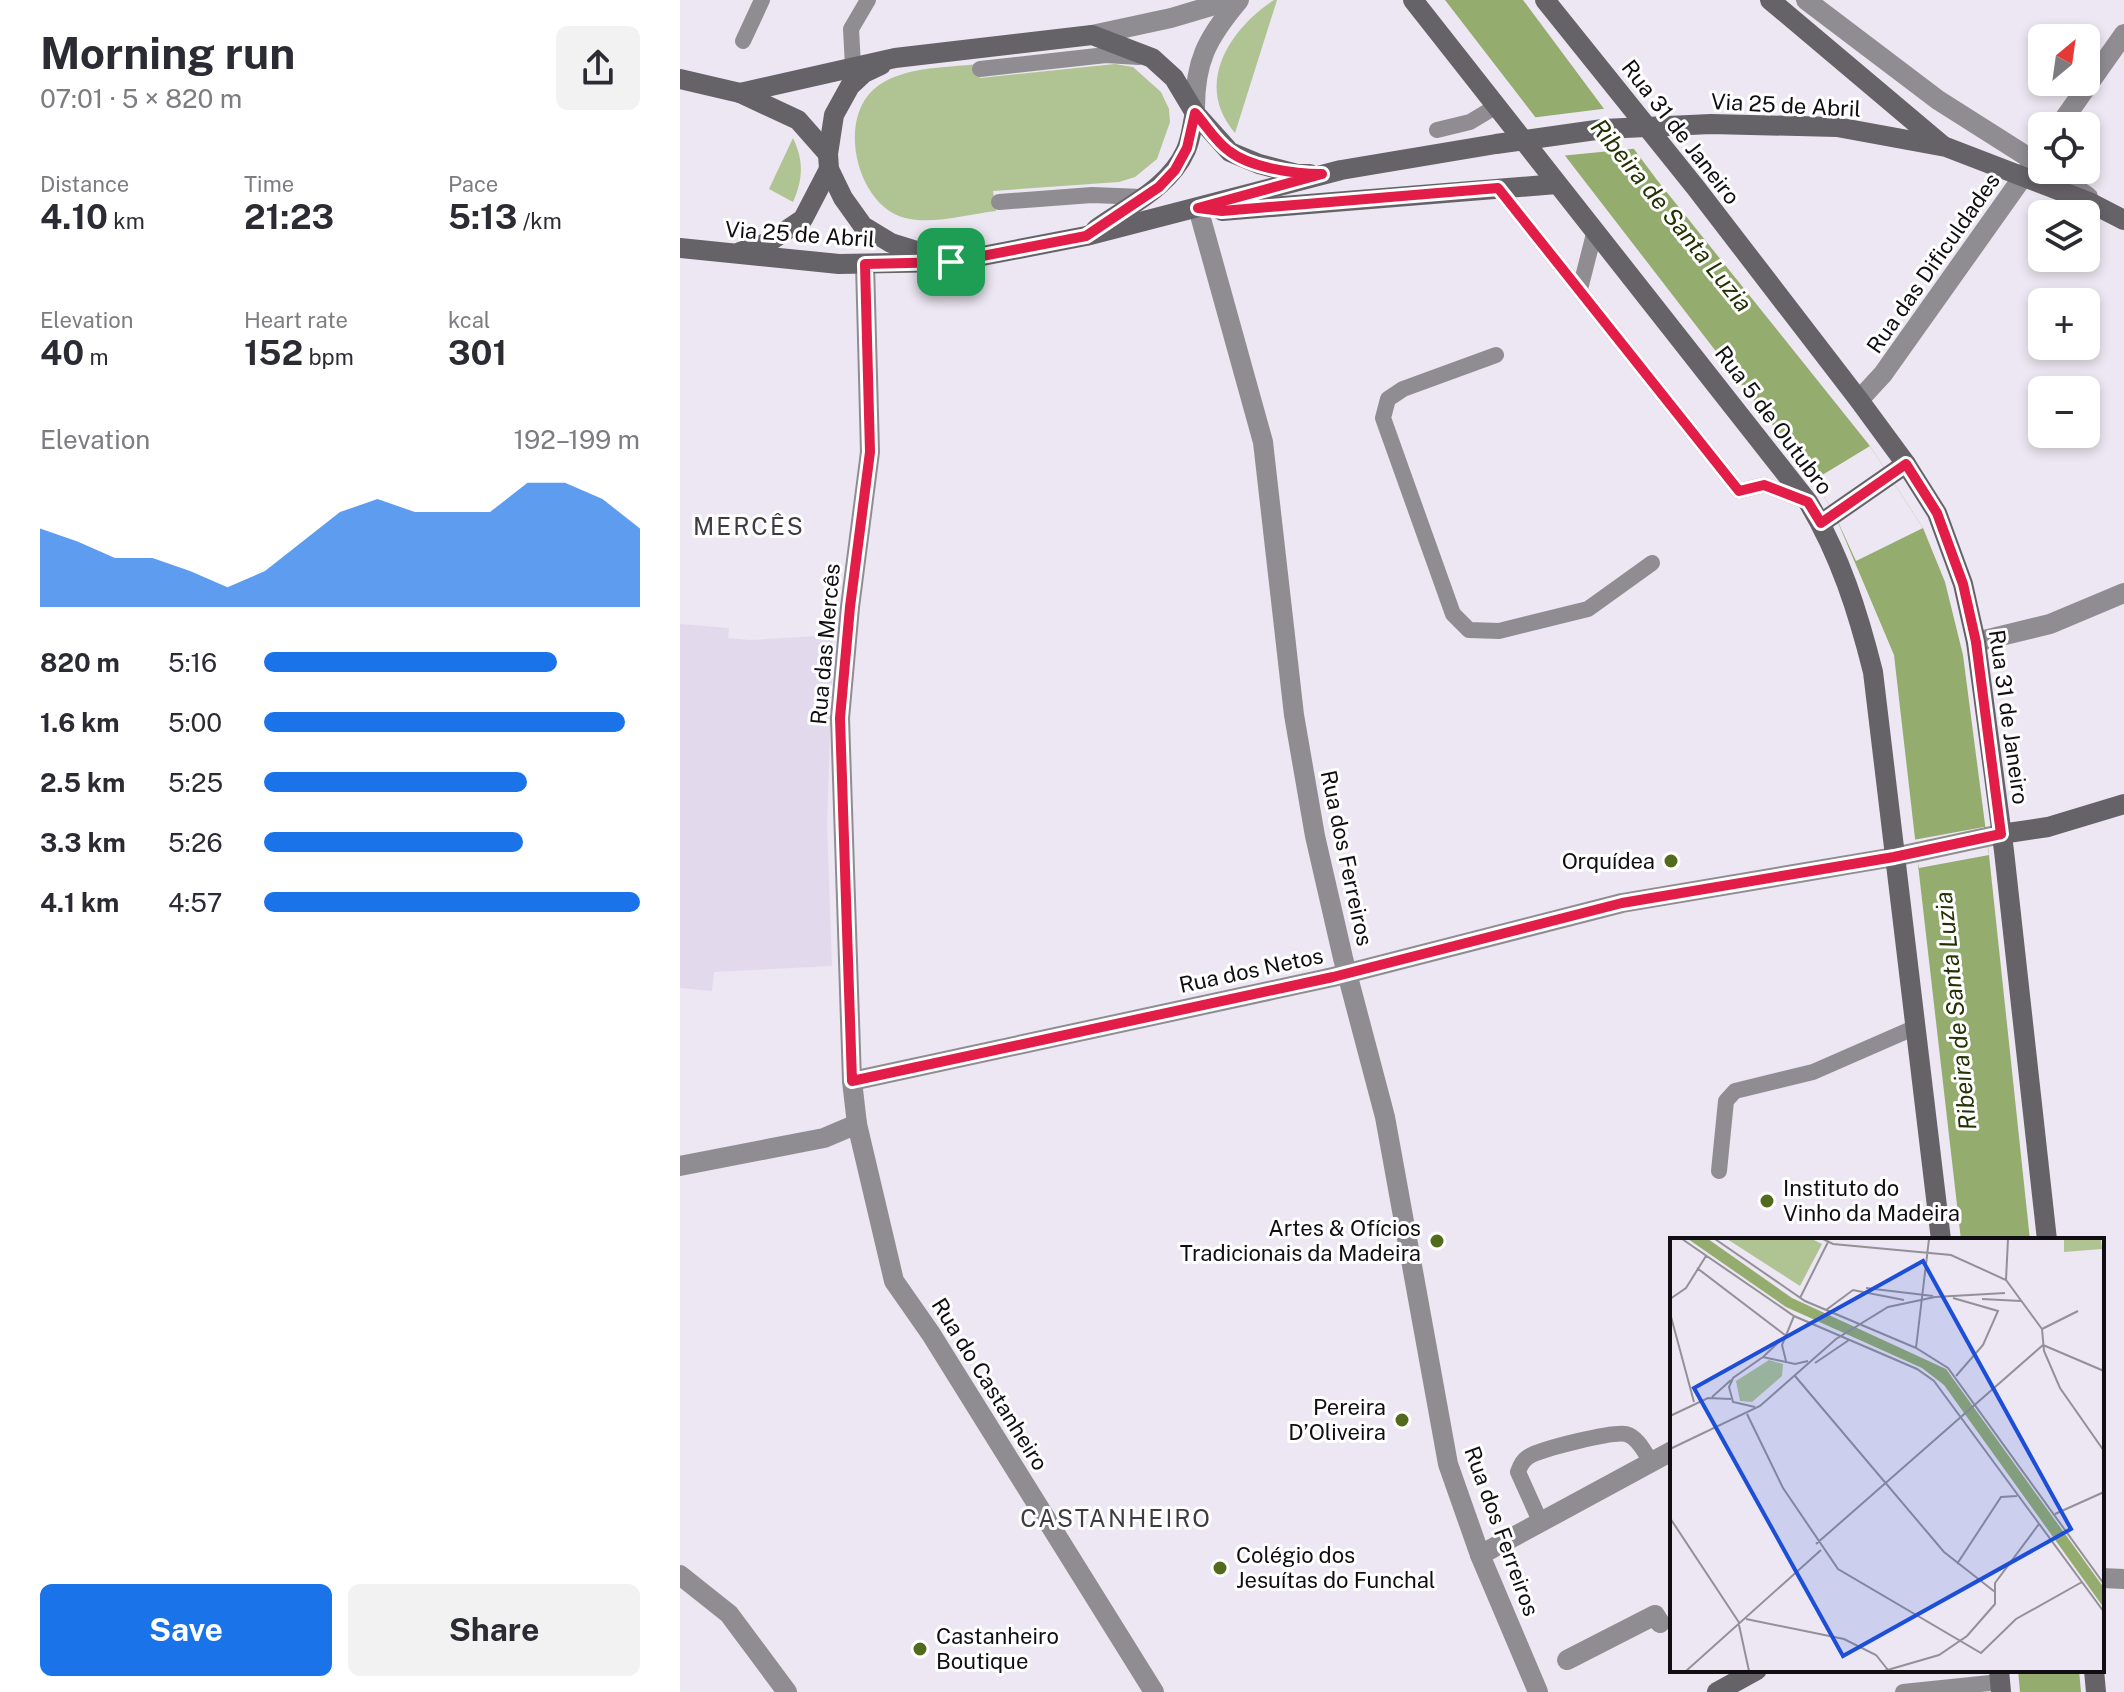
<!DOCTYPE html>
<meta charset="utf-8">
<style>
body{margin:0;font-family:"Public Sans",sans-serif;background:#f2f2f3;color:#2b2b33;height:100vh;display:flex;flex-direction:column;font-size:30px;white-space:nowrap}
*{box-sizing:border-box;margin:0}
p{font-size:26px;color:#7c7c81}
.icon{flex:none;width:44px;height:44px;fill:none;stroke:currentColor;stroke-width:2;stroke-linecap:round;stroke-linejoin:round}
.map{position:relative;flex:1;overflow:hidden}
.side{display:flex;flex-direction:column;background:#fff;width:680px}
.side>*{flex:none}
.needle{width:52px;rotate:29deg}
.controls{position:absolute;left:1348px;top:24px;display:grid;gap:16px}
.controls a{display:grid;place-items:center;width:72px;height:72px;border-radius:12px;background:#fff;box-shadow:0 4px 12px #0003;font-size:40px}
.pin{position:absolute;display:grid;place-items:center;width:68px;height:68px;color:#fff;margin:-34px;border-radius:16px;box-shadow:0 4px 12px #0006}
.round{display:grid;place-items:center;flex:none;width:84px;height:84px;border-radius:12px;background:#f2f2f3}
.headline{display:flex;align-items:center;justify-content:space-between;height:136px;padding:0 40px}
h1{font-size:44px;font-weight:700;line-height:60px}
.metrics{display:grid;grid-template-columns:repeat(3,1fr);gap:12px;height:136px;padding:8px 40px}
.metrics div{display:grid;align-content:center}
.metrics b{font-size:34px;font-weight:700}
.metrics small{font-size:22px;font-weight:400}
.metrics p{font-size:22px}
.chart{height:224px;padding:16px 40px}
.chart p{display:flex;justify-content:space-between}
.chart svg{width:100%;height:144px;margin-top:8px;fill:#1a73e8;opacity:.7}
.primary-button{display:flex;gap:16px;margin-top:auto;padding:16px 40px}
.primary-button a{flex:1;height:92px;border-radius:12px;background:#1a73e8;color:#fff;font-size:32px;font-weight:700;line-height:92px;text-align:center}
.primary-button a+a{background:#f2f2f3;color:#2b2b33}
ul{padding:0 40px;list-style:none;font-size:26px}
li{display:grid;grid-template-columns:128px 96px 1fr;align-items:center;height:60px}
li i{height:20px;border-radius:10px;background:#1a73e8}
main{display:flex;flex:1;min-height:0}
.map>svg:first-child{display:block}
</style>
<main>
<section class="side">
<div class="headline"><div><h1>Morning run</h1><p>07:01 · 5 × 820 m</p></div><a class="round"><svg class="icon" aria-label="share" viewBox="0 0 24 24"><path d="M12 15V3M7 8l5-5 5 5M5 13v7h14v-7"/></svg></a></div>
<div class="metrics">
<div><p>Distance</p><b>4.10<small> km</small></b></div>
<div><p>Time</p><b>21:23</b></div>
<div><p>Pace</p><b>5:13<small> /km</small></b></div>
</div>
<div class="metrics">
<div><p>Elevation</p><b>40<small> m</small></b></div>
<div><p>Heart rate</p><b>152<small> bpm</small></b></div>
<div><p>kcal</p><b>301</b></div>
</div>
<div class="chart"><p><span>Elevation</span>192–199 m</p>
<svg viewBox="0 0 160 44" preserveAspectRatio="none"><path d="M0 44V20L10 24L20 29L30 29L40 33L50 38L60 33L70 24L80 15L90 11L100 15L110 15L120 15L130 6L140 6L150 11L160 20V44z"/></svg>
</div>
<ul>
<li><b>820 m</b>5:16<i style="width:78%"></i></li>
<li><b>1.6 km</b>5:00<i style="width:96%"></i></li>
<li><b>2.5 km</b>5:25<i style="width:70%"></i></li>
<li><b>3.3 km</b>5:26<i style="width:69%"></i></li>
<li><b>4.1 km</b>4:57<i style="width:100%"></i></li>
</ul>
<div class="primary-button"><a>Save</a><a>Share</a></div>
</section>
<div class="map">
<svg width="1444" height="1692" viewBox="0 0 1444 1692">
<rect width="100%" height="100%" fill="#ece7f2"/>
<path fill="#e2daec" d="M0,624L49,628L48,638L70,640L138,636L153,638L147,825L152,966L34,972L32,991L0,988Z"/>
<g fill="#b0c393">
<path d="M594,0H597L555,133C513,84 550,29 594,0Z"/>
<path d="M298,64L300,78L435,64L453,67L481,92L489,109L490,122L477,159L455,177L439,182L313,191L316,211C288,214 253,225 225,218C178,206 157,123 193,90C219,66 265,68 298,64Z"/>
<path d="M113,138C124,161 123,179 113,202L89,189Z"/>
</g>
<g fill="#94ac6e">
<path d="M765,0H843L977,180L1190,446L1243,528L1265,582L1283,655L1309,855L1350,1240H1281L1214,655L1154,513L1134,480L1092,424Z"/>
<path d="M1338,1670H1399L1401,1692H1340Z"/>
</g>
<g fill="#ece7f2">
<path d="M930,108L961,148L880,156L850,118Z"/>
<path d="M1190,446L1243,528L1176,561L1154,513L1134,480Z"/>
<path d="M1304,827L1309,855L1239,868L1233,840Z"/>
</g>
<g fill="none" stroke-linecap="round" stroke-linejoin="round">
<g stroke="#8f8d92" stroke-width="16">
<path d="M63,41L82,0"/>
<path d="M173,66L171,29L188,0"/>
<path d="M300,69L426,55L459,57"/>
<path d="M757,130L790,122L815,107"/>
<path d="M818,188L1059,491L1084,485L1128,502"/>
<path d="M319,202L412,195L462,197"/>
<path d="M900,289L915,230"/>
<path d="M816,355L723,389L708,399L703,418L773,614L789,630L819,631L908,609L972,563"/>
<path d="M1039,1171L1046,1101L1055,1091L1133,1072L1236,1027"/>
<path d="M860,1521L838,1472C840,1466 842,1461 848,1457C860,1449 933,1431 946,1434C958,1437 965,1453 971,1462"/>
<path d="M1223,1692L1320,1682"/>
</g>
<g stroke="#8f8d92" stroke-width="20">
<path d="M1126,0L1258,100L1362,166"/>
<path d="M412,35L491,18L552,0"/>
<path d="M515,113C514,62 527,38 559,0"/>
<path d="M1379,126L1444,34"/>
<path d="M1369,170L1408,197"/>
<path d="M518,208L583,442L614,715L635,836L663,958L705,1117L768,1464L800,1555L858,1692"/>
<path d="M185,264L190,452L170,607L160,718L172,1081L177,1124L214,1281L251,1334L474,1692"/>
<path d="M1179,400L1203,374L1362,150"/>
<path d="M1296,642L1370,624L1444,593"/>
<path d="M172,1081L653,977L942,903L1214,857L1321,834"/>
<path d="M0,1166L144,1138L177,1124"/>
<path d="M800,1555L992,1451"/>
<path d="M0,1575L49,1614L107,1692"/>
<path d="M1422,1578L1444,1579"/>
<path d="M887,1660L975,1615L980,1623"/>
</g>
<g stroke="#656268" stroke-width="20">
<path d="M733,0L1128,502C1160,555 1178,612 1193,672L1261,1240"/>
<path d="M865,0L1016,188L1179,400L1226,464L1257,513L1283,584L1296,642L1324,851L1367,1240"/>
<path d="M1090,0L1262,145"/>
<path d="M201,65L184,73L170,86L154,115L148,154L149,169L163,198L183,226L211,243L253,256"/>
<path d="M0,79L60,93L118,120L148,154"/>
<path d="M60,93L215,58L412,35L472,58L494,78L515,113L550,152L579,164L617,174H630"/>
<path d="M542,211L877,184"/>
<path d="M416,229C448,206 489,188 506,150C511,139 512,125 515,113"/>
<path d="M0,248L159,264L271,262L406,236L661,170L816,144L923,129L1031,124L1157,127L1266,147L1409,202L1444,220"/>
<path d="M60,252L89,242L123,219L149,169"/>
<path d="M1141,523L1226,464"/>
<path d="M1321,834L1368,827L1444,804"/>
<path d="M1319,1670L1321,1692"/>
<path d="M1414,1670L1416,1692"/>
<path d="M1037,1692L1077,1670"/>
</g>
</g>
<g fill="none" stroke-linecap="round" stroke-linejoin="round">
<defs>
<path id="route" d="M515,113C526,125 536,142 549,151C571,168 615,174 642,174L518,208L542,211L818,188L1059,491L1084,485L1128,502L1141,523L1226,464L1257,513L1283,584L1296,642L1321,834L1214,857L942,903L653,977L172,1081L160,718L170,607L190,452L185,264L271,262L406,236L479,187L495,170L507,148Z"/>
</defs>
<use href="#route" stroke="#fff" stroke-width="16"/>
<use href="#route" stroke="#e11d48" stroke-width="10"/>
</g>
<g fill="#516a1c" stroke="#fff" stroke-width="3">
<circle cx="991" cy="861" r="8"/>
<circle cx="1087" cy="1201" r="8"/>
<circle cx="757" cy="1241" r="8"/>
<circle cx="722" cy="1420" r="8"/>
<circle cx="540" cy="1568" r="8"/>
<circle cx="240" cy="1649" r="8"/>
</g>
<g text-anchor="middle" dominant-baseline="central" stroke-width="6" stroke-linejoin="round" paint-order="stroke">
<g font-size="22" fill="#100e12" stroke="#fff">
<text transform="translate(1106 105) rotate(3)">Via 25 de Abril</text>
<text transform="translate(1001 132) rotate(52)">Rua 31 de Janeiro</text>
<text transform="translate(120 234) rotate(4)">Via 25 de Abril</text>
<text transform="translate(1253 263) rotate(-55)">Rua das Dificuldades</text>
<text transform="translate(1094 420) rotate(53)">Rua 5 de Outubro</text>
<text transform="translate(145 644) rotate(-85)">Rua das Mercês</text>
<text transform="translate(1329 717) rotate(82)">Rua 31 de Janeiro</text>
<text transform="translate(667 858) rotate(78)">Rua dos Ferreiros</text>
<text transform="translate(571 970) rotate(-12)">Rua dos Netos</text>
<text transform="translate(310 1384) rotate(58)">Rua do Castanheiro</text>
<text transform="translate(822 1531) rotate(70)">Rua dos Ferreiros</text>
</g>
<g font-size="22" fill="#100e12" stroke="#fff" text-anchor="end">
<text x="975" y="861">Orquídea</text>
<text x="1103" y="1188" text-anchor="start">Instituto do<tspan x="1103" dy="25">Vinho da Madeira</tspan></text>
<text x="741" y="1228">Artes &amp; Ofícios<tspan x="741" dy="25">Tradicionais da Madeira</tspan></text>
<text x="706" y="1407">Pereira<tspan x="706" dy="25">D’Oliveira</tspan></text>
<text x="556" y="1555" text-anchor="start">Colégio dos<tspan x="556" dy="25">Jesuítas do Funchal</tspan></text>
<text x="256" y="1636" text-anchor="start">Castanheiro<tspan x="256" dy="25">Boutique</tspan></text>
</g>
<g font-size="24" font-style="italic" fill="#233202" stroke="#fff">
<text transform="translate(992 215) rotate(51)">Ribeira de Santa Luzia</text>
<text transform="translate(1275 1011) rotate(-96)">Ribeira de Santa Luzia</text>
</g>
<g font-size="24" letter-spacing="2" fill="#3e3b43" stroke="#fff">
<text x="69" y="526">MERCÊS</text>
<text x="436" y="1518">CASTANHEIRO</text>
</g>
</g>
<g transform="translate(990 1238)">
<rect width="434" height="434" fill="#ece7f2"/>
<path d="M57,1H142L152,6L130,48ZM394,1H431L432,11L394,14ZM99,122L113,126L112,138L82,164L70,163L66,143Z" fill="#b0c393"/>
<path d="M18,1H38L122,60L276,131L434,350V370L274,147L252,130L116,69Z" fill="#94ac6e"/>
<path fill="none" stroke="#949098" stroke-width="2" d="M12,1L124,78L247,131L264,143L434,374M45,1L135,63L246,110L278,130L434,346M153,1L163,6L281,17L336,42L372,91L374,113L390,150L434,213M27,30L115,97M336,42L338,1M196,50L263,58M130,60L158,4M283,60L328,73L313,107L286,138M0,61L16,50L36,18M312,61L351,63M156,72L183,52L234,62M0,75L24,164M372,91L408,73M373,107L434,133M246,110L259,1M93,119L111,102M116,123L112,107L124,78M145,125L179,102M125,138L274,314L325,354M42,159L61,142M85,169L63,164L59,149L63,140L93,119L125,126L138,123M77,176L113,250L168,331L311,415L346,381L412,344M0,178L38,160L61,161M0,211L90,168L166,101L218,69L265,59L335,55M385,276L434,254M0,280L70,386M146,306L373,107M287,326L331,259L347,258M76,381L174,401L206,417L218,432M69,387L79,433M16,433L151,312M214,433L269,417L297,398L325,366V345L369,286"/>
<path fill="#1d4ed8" fill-opacity="0.15" stroke="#1d4ed8" stroke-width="4" d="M253,23L401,291L173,418L24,150Z"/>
<rect width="434" height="434" fill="none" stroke="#100e12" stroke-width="4"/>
</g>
</svg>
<div class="controls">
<a><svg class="needle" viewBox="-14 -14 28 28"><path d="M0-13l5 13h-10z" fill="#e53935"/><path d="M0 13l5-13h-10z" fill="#7c7c81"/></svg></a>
<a><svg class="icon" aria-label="locate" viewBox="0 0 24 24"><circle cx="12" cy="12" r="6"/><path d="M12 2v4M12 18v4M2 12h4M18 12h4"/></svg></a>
<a><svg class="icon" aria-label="layers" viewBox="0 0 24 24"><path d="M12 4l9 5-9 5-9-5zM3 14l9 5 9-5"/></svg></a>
<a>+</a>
<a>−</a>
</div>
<div class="pin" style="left:271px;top:262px;background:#1e9e55"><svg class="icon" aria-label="arrive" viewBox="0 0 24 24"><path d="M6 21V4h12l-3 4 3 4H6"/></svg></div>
</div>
</main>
